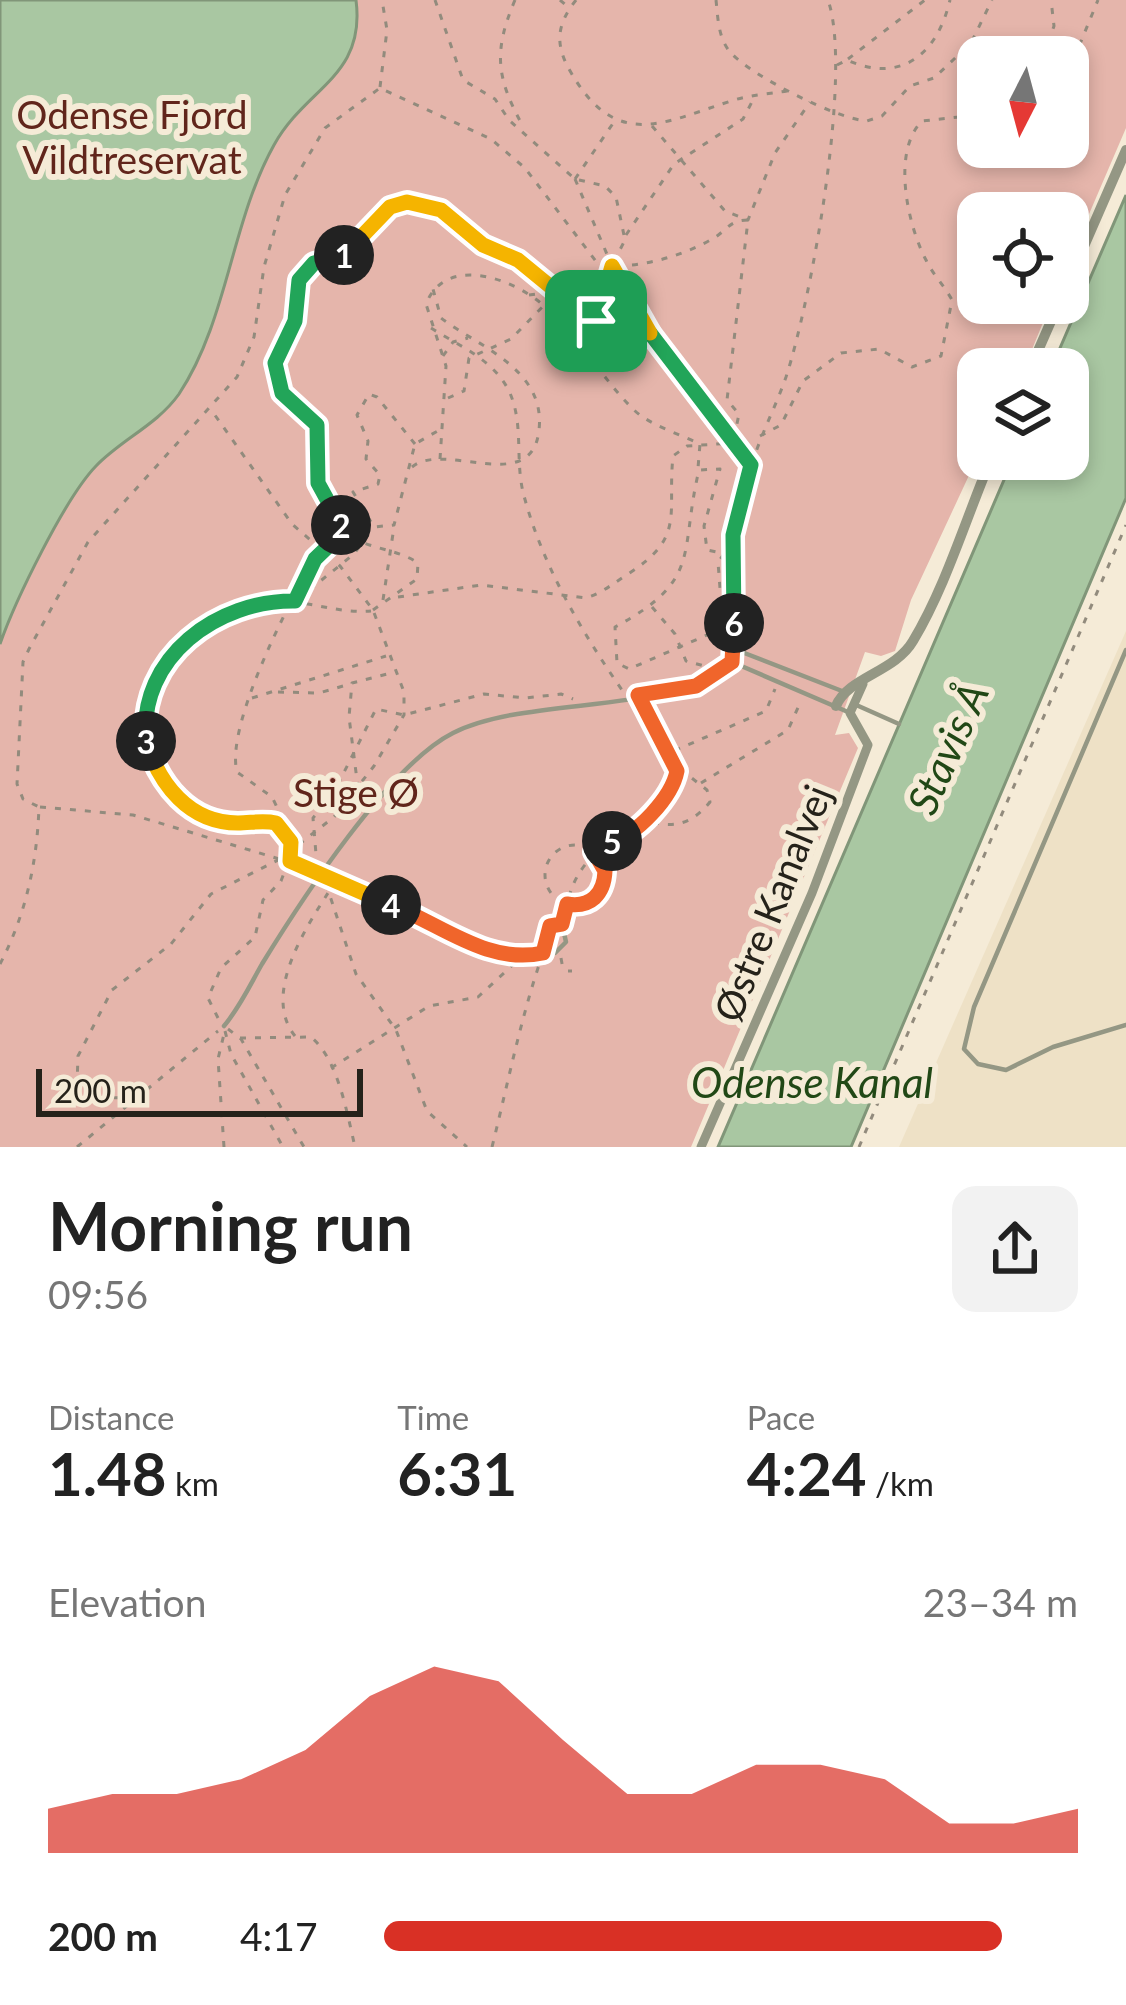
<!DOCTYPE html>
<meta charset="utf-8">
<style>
body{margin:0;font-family:Lato,sans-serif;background:#f2f2f2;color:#222;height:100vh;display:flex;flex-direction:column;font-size:45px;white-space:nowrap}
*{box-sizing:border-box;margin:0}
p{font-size:39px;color:#767676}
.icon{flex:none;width:66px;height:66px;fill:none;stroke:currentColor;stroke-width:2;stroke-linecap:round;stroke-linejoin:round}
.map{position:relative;height:1147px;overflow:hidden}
.side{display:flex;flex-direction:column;background:#fff;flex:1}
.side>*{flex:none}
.needle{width:78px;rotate:186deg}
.buttons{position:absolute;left:957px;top:36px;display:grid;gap:24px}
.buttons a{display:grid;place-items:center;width:132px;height:132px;border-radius:24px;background:#fff;box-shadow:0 6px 18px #0003;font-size:60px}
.scale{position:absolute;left:36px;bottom:30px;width:327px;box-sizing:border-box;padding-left:12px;border:6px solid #25221a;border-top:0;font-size:33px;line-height:42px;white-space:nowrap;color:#25221a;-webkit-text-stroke:9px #f5ebd7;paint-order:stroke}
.pin{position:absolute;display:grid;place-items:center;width:102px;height:102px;color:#fff;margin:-51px;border-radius:24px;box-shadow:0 6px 18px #0006}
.km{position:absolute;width:60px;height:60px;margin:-30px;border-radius:50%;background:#222;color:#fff;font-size:33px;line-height:60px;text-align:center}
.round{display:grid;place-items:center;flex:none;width:126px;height:126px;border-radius:24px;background:#f2f2f2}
.summary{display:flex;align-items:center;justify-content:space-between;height:204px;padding:0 48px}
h1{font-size:66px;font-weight:700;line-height:90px}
.stats{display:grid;grid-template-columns:repeat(3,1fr);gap:18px;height:204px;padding:12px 48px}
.stats div{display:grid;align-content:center}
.stats b{font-size:60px;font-weight:700}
.stats small{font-size:33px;font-weight:400}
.stats p{font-size:33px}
.chart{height:336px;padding:24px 48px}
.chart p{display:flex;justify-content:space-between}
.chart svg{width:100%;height:216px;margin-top:12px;fill:#d93025;opacity:.7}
ul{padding:0 48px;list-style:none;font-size:39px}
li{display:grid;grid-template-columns:192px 144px 1fr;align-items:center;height:90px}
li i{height:30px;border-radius:15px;background:#d93025}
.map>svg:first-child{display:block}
</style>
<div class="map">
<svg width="1126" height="1147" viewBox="0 0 1126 1147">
<rect width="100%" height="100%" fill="#f5ebd7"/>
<path fill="#eee1c6" d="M1126,631V1147H899Z"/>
<path fill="#e5b5ab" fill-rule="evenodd" d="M0,0L308,102C340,74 361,43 356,0H1126V128L1068,263V213H978V303H1051L1024,369H978V456L911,600L895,651L881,656L865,652L835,735L849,733L858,748L691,1147H0ZM978,57H1068V147H978ZM262,167C256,187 246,208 240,229C214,308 199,399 122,443Z"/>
<g fill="#a9c7a2" stroke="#819679" stroke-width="3">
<path d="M0,0H356C366,77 306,87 274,145C231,222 228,320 179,394C157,425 122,439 96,466C65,498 15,601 0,644Z"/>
<path d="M1126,195V498L851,1147H718L1013,459H1068V369H1051Z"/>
</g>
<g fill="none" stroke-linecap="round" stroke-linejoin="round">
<g stroke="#928b7d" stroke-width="3" stroke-dasharray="6 9" stroke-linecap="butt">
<path d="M515,0C493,52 496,78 524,128"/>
<path d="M560,0L568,7"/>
<path d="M576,0C558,23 554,42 569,69C615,152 662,123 731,101C749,95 769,94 787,91"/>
<path d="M716,0C718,18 718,40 732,54C754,77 837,119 867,121L882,116L910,86L934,78L971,43L992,0"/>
<path d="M1043,57L1054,26L1051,0"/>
<path d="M848,59L925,0"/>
<path d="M837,65L847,60C901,84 937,55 950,0"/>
<path d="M1068,73L1098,0"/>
<path d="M380,87L387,30L382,0"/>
<path d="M652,126L725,211L748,220L775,153L810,102"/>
<path d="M575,179L612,266L649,332L732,442"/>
<path d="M575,179L616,119"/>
<path d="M626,235L674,164L743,119L755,96"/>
<path d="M529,295L556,292"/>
<path d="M431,328C459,346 493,359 509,391C524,423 515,458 523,492C541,563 581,631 622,690"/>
<path d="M443,356L453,342L468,338"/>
<path d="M448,398L464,391L469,358L511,339L557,292L597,282L608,273"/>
<path d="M760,436L781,425L803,381L841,353L879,349L912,367L941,356L952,300C944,285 933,275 926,260C908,226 891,152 922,121L978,115"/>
<path d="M415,444L377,397L369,394L357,415L368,441L366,459L380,475L378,484L353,492L374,527L394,525L415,444L441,429"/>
<path d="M440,459L446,366L426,304C445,255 511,277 543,305C578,334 601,378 634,410C651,426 680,434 700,444L698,468"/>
<path d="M752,464C761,434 776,406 786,377C811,301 853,72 828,0"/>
<path d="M412,467C444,440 532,497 539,430C546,369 479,347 441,318L433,289"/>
<path d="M724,554L718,562L723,628L629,669L617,663L615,627C703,580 679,553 699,470L720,469L704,526L707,550L730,555"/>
<path d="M398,597L481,585L586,598C602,593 614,583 628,574C686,537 667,515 673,456L687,446L733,443L751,465L733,535L734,643"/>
<path d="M298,599L354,554L373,528"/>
<path d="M383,600L394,527"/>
<path d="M652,607L675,634L686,661L708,667"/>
<path d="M373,610L417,579L418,563C402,552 382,550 364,543C312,520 324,469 317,425L282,393L276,379L275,363L295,321L299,280L314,263L345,254L390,207L407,202L441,210L483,245L517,260L557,292L558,313L565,321L589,324L601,313L608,273L625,240L616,197L605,186L575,179L509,120L495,99L463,80L435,0"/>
<path d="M278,692L319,693L350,684"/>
<path d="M252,698L386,656"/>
<path d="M643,708L669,758"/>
<path d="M701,783L788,730L801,701"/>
<path d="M358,788L349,717L352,683L391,673"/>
<path d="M40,807L133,815L316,870"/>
<path d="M645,818L669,792L676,773"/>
<circle cx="575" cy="875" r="30"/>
<path d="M296,846L272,797L237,772C225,726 289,602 314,560C326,541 346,529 365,518"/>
<path d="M317,866L313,818L333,794L376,709L404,715L484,694L526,698L561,694L573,699"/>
<path d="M326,884L356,974L396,1030L427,1111L467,1147"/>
<path d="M569,897C580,856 611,842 643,820C672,828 689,827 710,802L707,790L670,761L676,750L766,711L775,689"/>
<path d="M561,958L563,969"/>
<path d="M0,964C26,914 37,863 39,807L23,799L17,784L23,662L29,649L88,542L237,377L254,337L264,267L285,195L325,128L380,88L491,139L525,168L598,264C634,271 683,256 714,238C728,229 730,220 748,220L727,400L739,414L733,443"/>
<path d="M568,971H572"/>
<path d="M218,1018L208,998L221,968L255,937L263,900L281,881L293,849L276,823C248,817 221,827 194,812C131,775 138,692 180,642C185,637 235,609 243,606C288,590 329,615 371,611"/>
<path d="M228,1029L241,1039L304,1147"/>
<path d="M225,1031L231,1054L283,1147"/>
<path d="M295,1036C262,995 305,929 328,893"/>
<path d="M240,1038L311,1037C338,1059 347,1113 355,1147"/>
<path d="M331,1068L429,1006L478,997L517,961"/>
<path d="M135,1096C114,1098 91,1102 77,1085L78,1056L112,990L171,944L211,894L280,859L334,817L374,766L404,715V692L373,610L340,566L292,524L212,411"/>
<path d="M77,1147L218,1031"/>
<path d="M224,1147L218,1059L224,1034"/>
<path d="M492,1147C508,1083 520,1021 541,959"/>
<path d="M859,1147L1126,525"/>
</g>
<g stroke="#949784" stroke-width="4.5">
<path d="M734,649L842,691"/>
<path d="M1126,650L974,1007L964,1049L978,1064L1006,1070L1053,1047L1126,1025"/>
<path d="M854,704L899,724"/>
<path d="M323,873L337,885C370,898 403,909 436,923C474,940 499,963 543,953L550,926L562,924L567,905"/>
<path d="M543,953H555L566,942L562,924"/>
<path d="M224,1026C240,1007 250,985 262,964C300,902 389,765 453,733C528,695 676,716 732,662L848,712"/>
</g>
<path stroke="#949784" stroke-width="9" d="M701,1147L812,893L868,745L850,713L863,684"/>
<g stroke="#949784" stroke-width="10">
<path d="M1068,283L1126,150"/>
<path d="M1030,369L1059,303"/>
<path d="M836,706C848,677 895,672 913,641C946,586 966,518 991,459"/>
</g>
</g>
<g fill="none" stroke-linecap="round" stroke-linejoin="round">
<defs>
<path id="split-1" d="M344,255L390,207L407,202L441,210L483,245L518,260L557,292L558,313L565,321H596"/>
<path id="split-2" d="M341,525L318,483L317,425L282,393L275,363L295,321L299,280L314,263L344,255"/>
<path id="split-3" d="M146,741C138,657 218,600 295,601L315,559L345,530L341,525"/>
<path id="split-4" d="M146,741C159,784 189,823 238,823C251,823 263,820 276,823L291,842L290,861L391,905"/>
<path id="split-5" d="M391,905C441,924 487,965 543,953L550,926L562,924L567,904C591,908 604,894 605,871L594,852L612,841"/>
<path id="split-6" d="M612,841C637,835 672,797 677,771L638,695L696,686L732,662L734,623"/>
<path id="split-7" d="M650,333L751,465L733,535L734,623"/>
<path id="split-8" d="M596,321L612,266L650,333"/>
</defs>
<use href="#split-1" stroke="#fff" stroke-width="24"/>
<use href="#split-2" stroke="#fff" stroke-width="24"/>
<use href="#split-3" stroke="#fff" stroke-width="24"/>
<use href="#split-4" stroke="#fff" stroke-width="24"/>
<use href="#split-5" stroke="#fff" stroke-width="24"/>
<use href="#split-6" stroke="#fff" stroke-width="24"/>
<use href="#split-7" stroke="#fff" stroke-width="24"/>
<use href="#split-8" stroke="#fff" stroke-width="24"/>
<use href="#split-1" stroke="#f5b400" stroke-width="15"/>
<use href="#split-2" stroke="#22a559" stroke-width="15"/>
<use href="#split-3" stroke="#22a559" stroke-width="15"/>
<use href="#split-4" stroke="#f5b400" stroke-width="15"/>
<use href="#split-5" stroke="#f0652b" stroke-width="15"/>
<use href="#split-6" stroke="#f0652b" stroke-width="15"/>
<use href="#split-7" stroke="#22a559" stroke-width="15"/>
<use href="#split-8" stroke="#f5b400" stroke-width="15"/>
</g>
<g text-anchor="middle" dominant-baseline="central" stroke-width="12" stroke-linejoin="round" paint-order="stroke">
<g font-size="39" fill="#61251b" stroke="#f5ebd7">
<text x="132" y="114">Odense Fjord<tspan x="132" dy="45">Vildtreservat</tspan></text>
<text x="356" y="792">Stige Ø</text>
</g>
<g font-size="39" fill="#25221a" stroke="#f5ebd7">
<text transform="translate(772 903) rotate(-68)">Østre Kanalvej</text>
</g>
<g font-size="42" font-style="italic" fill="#214816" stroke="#f5ebd7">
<text transform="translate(947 748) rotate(-66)">Stavis Å</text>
<text x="812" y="1082">Odense Kanal</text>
</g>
</g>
</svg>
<div class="buttons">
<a><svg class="needle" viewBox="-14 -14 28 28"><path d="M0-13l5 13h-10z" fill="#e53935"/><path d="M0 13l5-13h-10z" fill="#767676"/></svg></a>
<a><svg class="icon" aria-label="locate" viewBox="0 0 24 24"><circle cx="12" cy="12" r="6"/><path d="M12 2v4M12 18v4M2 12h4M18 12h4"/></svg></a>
<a><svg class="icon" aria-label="layers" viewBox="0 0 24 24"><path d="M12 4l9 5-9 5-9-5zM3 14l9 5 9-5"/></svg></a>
</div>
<div class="scale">200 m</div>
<div class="pin" style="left:596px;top:321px;background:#1e9e55"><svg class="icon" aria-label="arrive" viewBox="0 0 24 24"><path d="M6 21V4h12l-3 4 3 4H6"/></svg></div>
<b class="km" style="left:344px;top:255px">1</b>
<b class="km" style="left:341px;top:525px">2</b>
<b class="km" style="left:146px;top:741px">3</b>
<b class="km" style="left:391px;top:905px">4</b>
<b class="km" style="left:612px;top:841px">5</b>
<b class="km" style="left:734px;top:623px">6</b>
</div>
<section class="side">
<div class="summary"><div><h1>Morning run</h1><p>09:56</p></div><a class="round"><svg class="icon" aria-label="share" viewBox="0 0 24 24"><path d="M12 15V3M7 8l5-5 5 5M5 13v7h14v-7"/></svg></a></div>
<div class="stats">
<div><p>Distance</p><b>1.48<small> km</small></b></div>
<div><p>Time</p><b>6:31</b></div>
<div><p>Pace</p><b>4:24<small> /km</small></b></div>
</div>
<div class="chart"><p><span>Elevation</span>23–34 m</p>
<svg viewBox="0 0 160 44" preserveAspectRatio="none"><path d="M0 44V35L10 32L20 32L30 29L40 23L50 12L60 6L70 9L80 21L90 32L100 32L110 26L120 26L130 29L140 38L150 38L160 35V44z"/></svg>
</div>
<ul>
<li><b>200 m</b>4:17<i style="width:89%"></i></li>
</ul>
</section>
